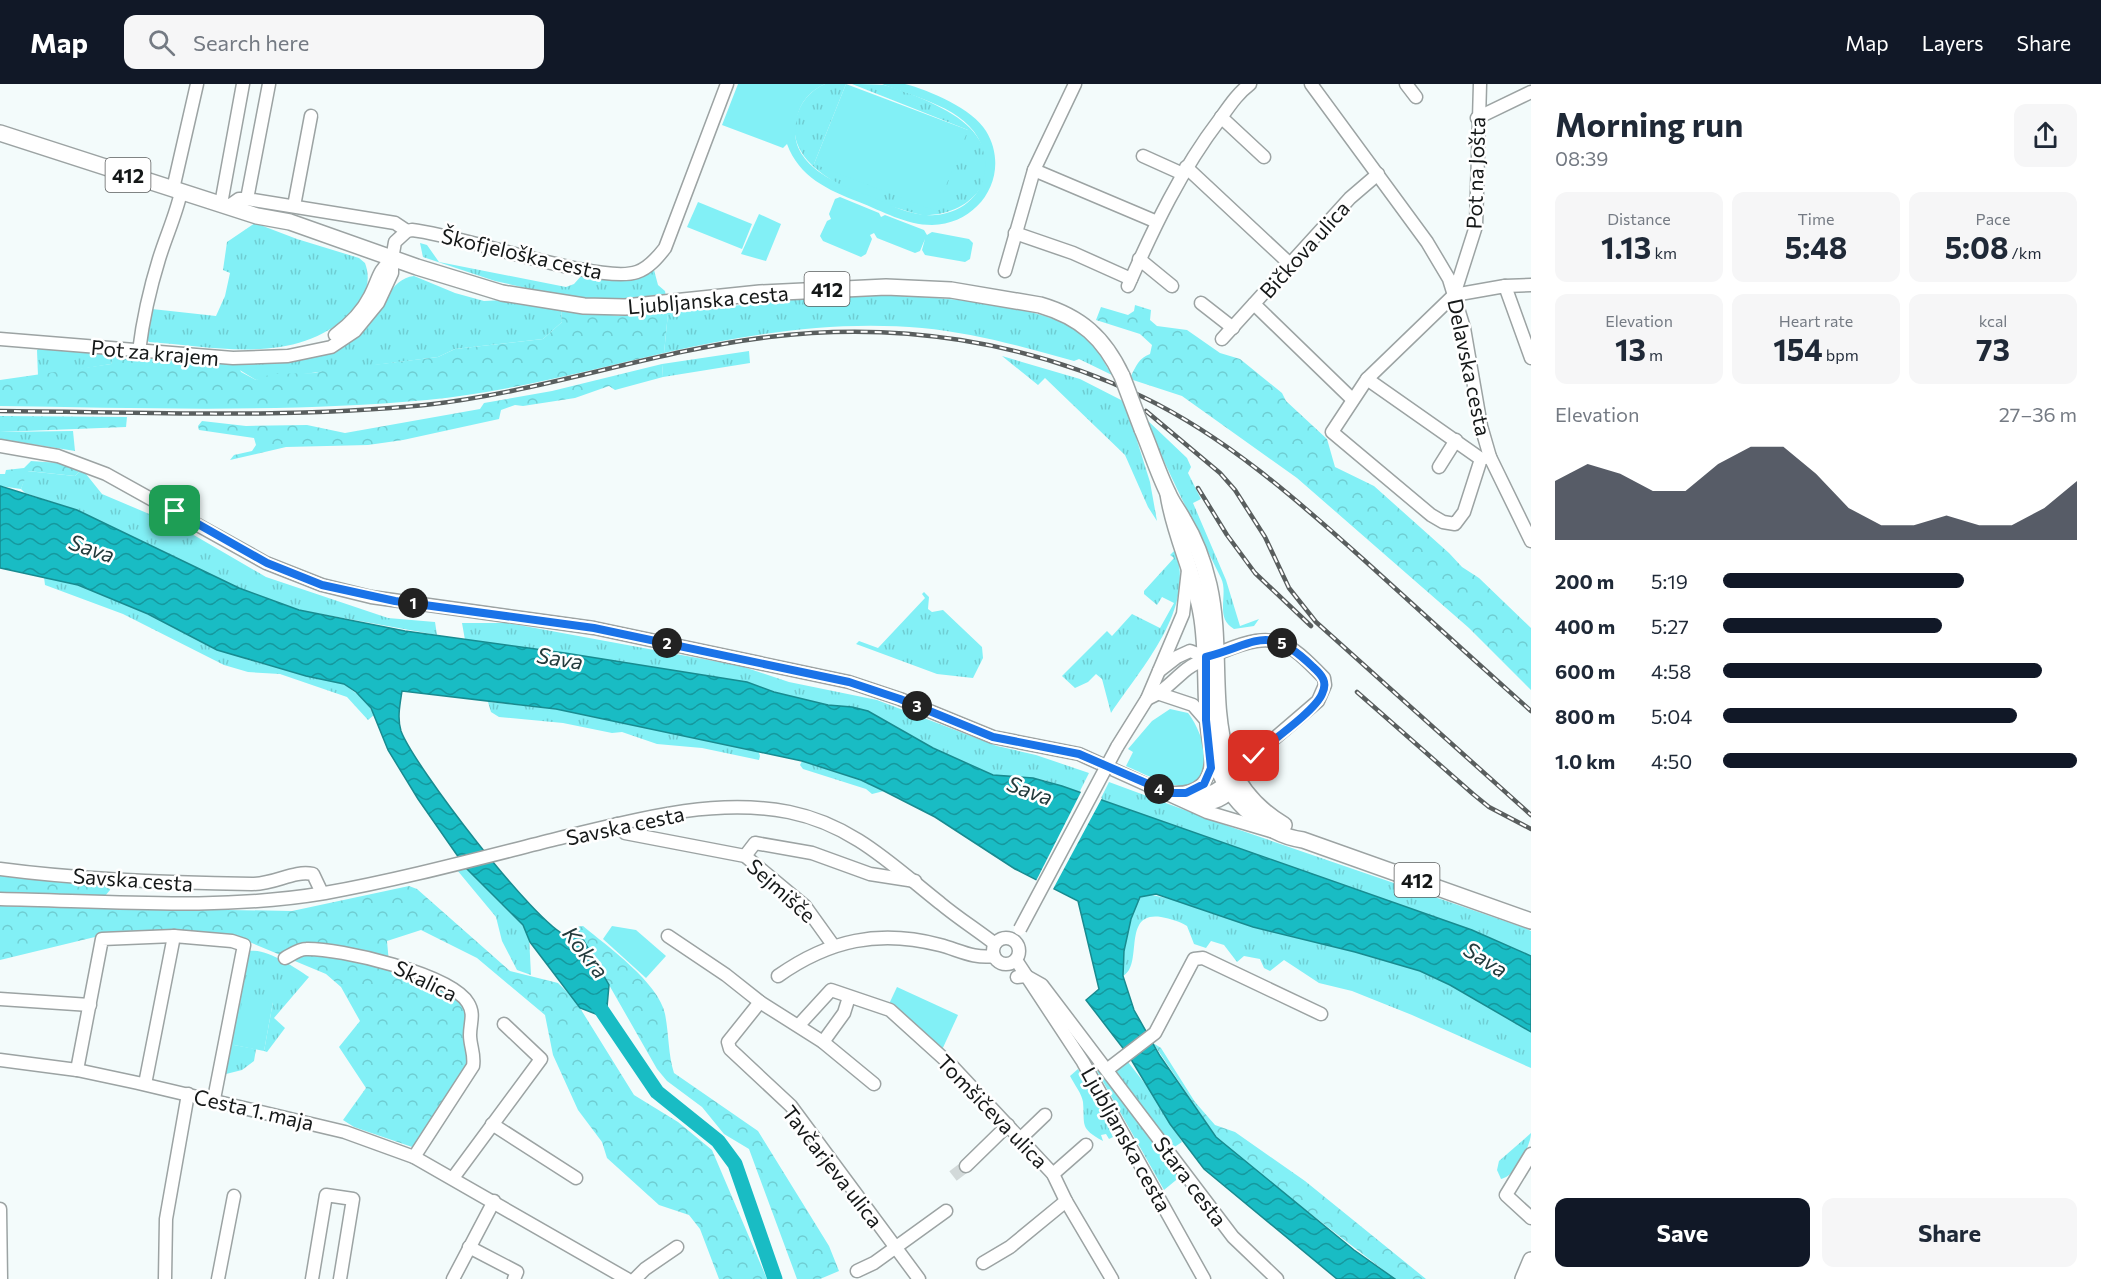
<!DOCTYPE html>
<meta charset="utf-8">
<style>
body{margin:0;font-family:Commissioner,sans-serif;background:#f6f6f7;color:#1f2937;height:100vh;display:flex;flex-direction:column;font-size:22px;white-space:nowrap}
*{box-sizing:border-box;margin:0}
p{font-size:20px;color:#747a83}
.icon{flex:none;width:33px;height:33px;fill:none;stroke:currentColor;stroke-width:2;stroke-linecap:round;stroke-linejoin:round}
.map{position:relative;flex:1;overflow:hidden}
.side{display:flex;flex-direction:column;background:#fff;width:570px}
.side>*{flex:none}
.pin{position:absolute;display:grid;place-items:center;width:51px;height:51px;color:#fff;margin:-26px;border-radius:12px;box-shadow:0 3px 9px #0006}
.km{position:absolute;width:30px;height:30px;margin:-15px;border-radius:50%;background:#222;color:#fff;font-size:16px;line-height:30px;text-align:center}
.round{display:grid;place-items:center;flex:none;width:63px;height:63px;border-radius:12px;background:#f6f6f7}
.headline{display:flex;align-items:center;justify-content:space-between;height:102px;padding:0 24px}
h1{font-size:33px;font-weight:700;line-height:45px}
.stats{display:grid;grid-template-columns:repeat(3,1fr);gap:9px;height:102px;padding:6px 24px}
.stats div{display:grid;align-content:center;border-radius:12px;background:#f6f6f7;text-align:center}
.stats b{font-size:30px;font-weight:700}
.stats small{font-size:16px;font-weight:400}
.stats p{font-size:16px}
.chart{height:168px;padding:12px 24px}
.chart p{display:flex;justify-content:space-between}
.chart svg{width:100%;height:108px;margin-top:6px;fill:#111827;opacity:.7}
.primary-button{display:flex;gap:12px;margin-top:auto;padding:12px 24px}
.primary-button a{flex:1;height:69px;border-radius:12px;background:#111827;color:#fff;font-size:24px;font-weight:700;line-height:69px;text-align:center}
.primary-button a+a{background:#f6f6f7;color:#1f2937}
ul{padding:0 24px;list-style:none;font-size:20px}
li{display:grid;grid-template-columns:96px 72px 1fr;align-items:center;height:45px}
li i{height:15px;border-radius:8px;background:#111827}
header{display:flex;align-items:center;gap:36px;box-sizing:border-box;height:84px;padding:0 30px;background:#111827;color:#fff}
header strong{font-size:28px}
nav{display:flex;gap:33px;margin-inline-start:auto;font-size:21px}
.search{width:420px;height:54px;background:#f6f6f7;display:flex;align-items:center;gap:15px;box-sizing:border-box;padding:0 21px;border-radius:12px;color:#747a83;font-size:22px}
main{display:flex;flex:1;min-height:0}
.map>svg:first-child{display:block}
</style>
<header>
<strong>Map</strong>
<div class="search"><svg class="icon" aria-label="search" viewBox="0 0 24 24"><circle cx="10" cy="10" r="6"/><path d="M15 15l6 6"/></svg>Search here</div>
<nav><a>Map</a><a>Layers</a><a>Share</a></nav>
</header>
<main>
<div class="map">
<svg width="1531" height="1195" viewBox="0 0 1531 1195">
<defs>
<pattern id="grass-tufts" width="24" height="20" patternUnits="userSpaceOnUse" patternTransform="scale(1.5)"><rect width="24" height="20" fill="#82f0f6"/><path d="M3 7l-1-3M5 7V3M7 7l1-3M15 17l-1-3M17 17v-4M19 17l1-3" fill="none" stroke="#6fcdd2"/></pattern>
<pattern id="forest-crowns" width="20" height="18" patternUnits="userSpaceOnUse" patternTransform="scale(1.5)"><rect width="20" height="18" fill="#82f0f6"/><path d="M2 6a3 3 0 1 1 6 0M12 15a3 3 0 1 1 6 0" fill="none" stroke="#6fcdd2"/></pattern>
<pattern id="water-waves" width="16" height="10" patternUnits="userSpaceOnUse" patternTransform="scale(1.5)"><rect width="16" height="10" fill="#19bcc4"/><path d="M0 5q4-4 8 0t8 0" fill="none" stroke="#15989e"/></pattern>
</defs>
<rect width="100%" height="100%" fill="#f3fbfb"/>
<g fill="url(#grass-tufts)">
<path d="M825,0H846L814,80L968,46L852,0C862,0 874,0 884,1C909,8 952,25 970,44C1010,86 974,133 922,131C882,121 782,91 796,35C800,19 809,7 825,0Z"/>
<path d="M255,139L297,155L359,174L365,179C372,198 365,215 351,229C296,282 218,263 149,258L145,254L152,225L216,232L225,212L230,189L223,186L227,158Z"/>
<path d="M420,159L427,161L439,178L566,203L574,200L582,191L637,193L654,186L658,201L665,207L666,213L613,217L571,214L495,197L423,173Z"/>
<path d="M414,192L455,209L484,217L504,216L561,225L562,238L543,255L455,265L438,273L256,296L238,285L237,279C288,279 328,275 367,240C385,224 389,195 414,192Z"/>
<path d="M887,211C942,214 1044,218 1088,254C1100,265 1104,282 1114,292L1079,275L1074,277C1024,263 974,249 922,244C835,236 748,250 664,269L668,229L804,214Z"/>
<path d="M40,264L107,270L114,271L111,280L38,292L37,266Z"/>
<path d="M749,267L750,279L663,293L662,280Z"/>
<path d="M1002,272L1080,295L1125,318L1150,398L1157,437L1148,423L1125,371L1045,294L1038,301Z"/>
<path d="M1146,335L1187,374L1191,383L1188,389L1201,415L1193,419L1226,496L1240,542L1259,535L1254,542L1234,545C1214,534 1229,510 1221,494C1196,443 1168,390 1146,335Z"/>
<path d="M73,347L75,367L0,355V348Z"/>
<path d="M82,385L102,410L180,443L266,493L388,534L435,538L437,551L299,526L239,504L77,426L25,409L21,405L27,387L75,392Z"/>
<path d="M1175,466C1197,524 1141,584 1111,629L1102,595L1096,590L1088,598L1075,604L1062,592L1107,547L1112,552L1132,530L1160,544L1174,519L1162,513L1157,521L1144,510V507L1174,474L1170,471Z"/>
<path d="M44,493L78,501L116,516L248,576L344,600L366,617L374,631L368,636L347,613L280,590L248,588L224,581L123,530L45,501Z"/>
<path d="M924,508L929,513L928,525L932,528L943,526L982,563L983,574L973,594L937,590L856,560L859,557L878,564L925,514L922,510Z"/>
<path d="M462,539H508L741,582L789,598L877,616L997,662L1036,671L1089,689L1079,709L1044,696L993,691L933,664L868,627L852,623L828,621L774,608L747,598L565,569L465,556Z"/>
<path d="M488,618L556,625L758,666L760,672L759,676L702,664L657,660L622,648L612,649L563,639L499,633L491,628Z"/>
<path d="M802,677L861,696L884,707L872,710L866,705L803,685L800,681Z"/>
<path d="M1109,698L1228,742L1525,844L1531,847V872L1472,846L1100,716Z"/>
<path d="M466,784L523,841L529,852L531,891L517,886L502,857L496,833L457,786Z"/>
<path d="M1147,810L1190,819L1253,843L1355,868L1420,887L1450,901L1531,948V984L1412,931L1352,907L1319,899L1284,876L1270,887L1264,884L1260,875L1244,872L1237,878L1224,861L1211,857L1206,864L1194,860L1187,842C1179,837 1171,835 1161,833C1121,827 1144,881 1123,892C1121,865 1129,837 1140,813Z"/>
<path d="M248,867C267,864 294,883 309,893L274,934L285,944L267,968L264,967L273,918L234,961L256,965L254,977L242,986L222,991Z"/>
<path d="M1122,977L1125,980L1128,978L1153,1010L1182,1058L1170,1066L1114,986Z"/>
<path d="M1078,985L1113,1045L1110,1047L1113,1053L1109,1055L1106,1050L1101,1051L1103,1057C1079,1044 1085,1041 1083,1018C1082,1010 1074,1000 1070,992Z"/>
<path d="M1104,985L1181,1092L1164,1106L1097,987Z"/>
<path d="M1531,1049C1531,1061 1515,1093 1501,1095L1497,1086L1499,1077Z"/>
</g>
<g fill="url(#forest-crowns)">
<path d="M1135,221L1151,226L1150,236L1157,242L1187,246L1220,269L1240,275L1282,309L1286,317L1327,355L1335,383L1374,402L1449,469L1462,483L1479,494L1531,544V606L1469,544L1297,394L1182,312L1133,296L1131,292C1136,282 1139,274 1150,270L1152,261L1140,250L1096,236L1101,223L1128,231L1134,227Z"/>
<path d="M561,225L619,232L668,229L664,269C586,287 507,308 427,316C286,329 142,324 0,322V296L111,280L114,271L129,276L161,274L237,279L241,288L256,296L271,290L315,289L337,283L381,280L438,273L455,265L543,255L562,238Z"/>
<path d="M662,280L663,293L615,306L609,302L575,314L523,322L515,321L501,326L499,335L403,356L368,361L286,363L230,376L234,371L252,367L256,361L254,354L199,346L198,342L202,337L246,342L307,341L345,349L480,325L484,319L552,307Z"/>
<path d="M0,332L127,333L126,343L0,348Z"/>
<path d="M31,377L60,379L82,385L75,392L28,387L21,405L0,402V390H5L6,386L24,384Z"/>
<path d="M0,787L112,796L110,806L105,812L0,810Z"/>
<path d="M409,802L417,805L510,887L558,899L575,916L634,1011L678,1038L712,1066L767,1195H719L700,1145L689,1131L659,1121L607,1074L602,1058L578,1026L553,971L545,931L477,874L421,846L387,857L389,879L459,914L465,922L472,972L415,1064L354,1043L343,1036L366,1004L339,963L360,937L341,903L326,890L247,857L99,852L0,876V822L292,827Z"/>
<path d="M583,842C607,862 659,899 665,930C669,950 668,970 674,989L758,1047L829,1162L839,1187L820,1195H797L749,1065L724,1050L702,1023L667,997L657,985L576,843Z"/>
<path d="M1153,959L1161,964L1195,1018L1215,1041L1235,1048L1305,1097L1426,1195H1395L1250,1083L1216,1053Z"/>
</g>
<g fill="#82f0f6">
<path d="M738,0H825C810,7 800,18 797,34C784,81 840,101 874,114C893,122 914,133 935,131C973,128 995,95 981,60C967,24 914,13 882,0C889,0 898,0 905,0C929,6 973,25 986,47C1012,90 980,140 932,141C906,141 882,127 859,118C828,106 799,93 787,60L783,64L722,41Z"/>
<path d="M846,0L968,46L936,127L814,80Z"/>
<path d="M840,113L879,129L881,133L885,131L924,146L927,151L932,148L969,155L973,159L970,175L965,178L925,171L922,166L925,155L920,167L915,169L877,154L874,149L870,151L872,155L866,170L861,173L823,157L820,152L827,137L831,135L829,130L835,115Z"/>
<path d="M698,118L752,140L742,165L687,143Z"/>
<path d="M759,130L781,140L766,177L741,170Z"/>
<path d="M1170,625L1188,629C1202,646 1222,701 1184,702C1169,703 1140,688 1126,682L1133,668L1128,665L1152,637Z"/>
<path d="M612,842L636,846L666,872L646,894L603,855Z"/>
<path d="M897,903L958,931L941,968L889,920Z"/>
<path d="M243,912L273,918L264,967L234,961Z"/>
</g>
<path fill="url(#water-waves)" stroke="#188b90" stroke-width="1.5" d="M0,402L77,426L239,504L299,526L405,547L565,569L747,598L774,608L828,621L852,623L868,627L933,664L993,691L1033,694L1062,702L1472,846L1531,872V948L1450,901L1420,887L1355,868L1253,843L1156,810L1140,813L1131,835L1124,867L1123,892L1134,926L1160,972L1216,1053L1354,1166L1395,1195H1337L1204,1085L1170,1040L1129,972L1086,916L1099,905L1078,817L1015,785L935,733L884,707L861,696L802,677L556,625L402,607C400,620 397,634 401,647C414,682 536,841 567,852L576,843L609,901L606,934L580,924L530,858L523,841L466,784L418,715L388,666L371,624L356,608L344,600L306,592L217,566L148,530L78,501L0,484Z"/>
<path fill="#f3fbfb" d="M1082,706L1102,714L1052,807L1035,799Z"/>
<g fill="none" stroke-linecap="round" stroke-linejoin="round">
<path stroke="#19bcc4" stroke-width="15" d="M596,918L657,1008L718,1057L735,1080L775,1195"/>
<path stroke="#d2d9d9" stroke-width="12" stroke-dasharray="12 6" stroke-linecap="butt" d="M953,1092L966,1082"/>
<defs>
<g id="minor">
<path d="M1311,0L1427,158L1449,195L1464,244L1481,342L1490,373L1531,457"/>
<path d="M1406,0L1416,13"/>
<path d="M1480,0L1476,142L1454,211L1367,295L1332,348L1431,431L1443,438L1455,440L1464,428L1481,375L1490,373"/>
<path d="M1221,33L1264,73"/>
<path d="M1477,34L1531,8"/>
<path d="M1143,72L1183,90"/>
<path d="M1186,83L1290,180"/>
<path d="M1034,86L1157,138"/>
<path d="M173,105L197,0"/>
<path d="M247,115L269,0"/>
<path d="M221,120L243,0"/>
<path d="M229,122L239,115H247L395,139L407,147"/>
<path d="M294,122L311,32"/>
<path d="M1015,149L1073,169L1131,195"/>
<path d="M1139,175L1172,202"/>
<path d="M1005,187L1034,86L1075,0"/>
<path d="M1128,202C1154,143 1181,86 1220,35C1230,21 1237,10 1250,0"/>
<path d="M1505,202L1531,201"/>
<path d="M1454,211L1505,202L1531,274"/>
<path d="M1201,219L1233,244"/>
<path d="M1254,220L1352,315"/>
<path d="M335,251C350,240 362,228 370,212C379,195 377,188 392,175"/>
<path d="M0,255L233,274L288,272L331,263L355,247L378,219L392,189V175L395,158L407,147L412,146C461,151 601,201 637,188C649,184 658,173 665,164L727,0"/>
<path d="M1222,255L1350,114L1378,90"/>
<path d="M139,267C143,235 150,204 159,175C166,152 176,131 181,108"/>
<path d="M1367,295L1481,375"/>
<path d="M0,362L58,372L106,390L266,479L322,501L371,513L594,544L849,598L900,615L993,653L1079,670L1207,728L1271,747"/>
<path d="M1439,383L1456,356"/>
<path d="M1159,587L1177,573L1190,567L1206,573"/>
<path d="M1160,610L1193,621L1206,636"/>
<path d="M1147,615C1164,608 1173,596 1187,585C1199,576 1211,573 1224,567C1275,546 1287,556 1324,594L1325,601L1318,617L1254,672"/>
<path d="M1117,663L1147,615L1183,530L1188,486"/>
<path d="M1173,709C1199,710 1212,697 1211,671"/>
<path d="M1186,709C1204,715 1218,707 1230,694"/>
<path d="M1195,720C1214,721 1225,716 1237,701"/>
<path d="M617,740L625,749L745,772L805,822L833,861"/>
<path d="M745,772L755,759L812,769L870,790L915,797"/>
<path d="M0,785C83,796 168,799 252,800C276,800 293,786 313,790L322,809"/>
<path d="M0,815C107,817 219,827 325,809C403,795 480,774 556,755C631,737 711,713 789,728C853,741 892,781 940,819C958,834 977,846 995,860"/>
<path d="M668,852L726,891L760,918L823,958L874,1000"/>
<circle cx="1006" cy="867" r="13"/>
<path d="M285,874C291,871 299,865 306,865C339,864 451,890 468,919C475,930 470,939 470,951C470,962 475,970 473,982L414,1073"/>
<path d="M1016,876L1083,978L1204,1195"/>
<path d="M778,892C829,856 879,845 940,861C959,866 974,875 994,872"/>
<path d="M1017,893L1026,892L1042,901L1233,1153L1277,1195"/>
<path d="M0,915L90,921"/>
<path d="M760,918L728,958L730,965L791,1022L919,1195"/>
<path d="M799,941L831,906L890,926L953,983L1053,1090L1066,1117L1112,1195"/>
<path d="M823,958L844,929L849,913"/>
<path d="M0,976L77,986L138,999L345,1048L414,1073L627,1195"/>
<path d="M1108,985L1155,949L1194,875L1203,874L1321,930"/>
<path d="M77,986L102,855L174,852"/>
<path d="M145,1000L174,852L232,857L244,861L214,1015"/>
<path d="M492,1040L576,1094"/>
<path d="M1021,1054L1045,1031"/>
<path d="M1531,1070L1506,1111L1531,1134"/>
<path d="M966,1082L1008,1041"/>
<path d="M1053,1090L1086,1061"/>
<path d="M453,1094L541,975L504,940"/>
<path d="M0,1125L1,1195"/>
<path d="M469,1163L517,1188L514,1195"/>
<path d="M983,1179L1010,1163L1066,1117"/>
<path d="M857,1187L874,1179L946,1127"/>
<path d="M165,1195L166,1135L188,1010"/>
<path d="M218,1195L234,1112"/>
<path d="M312,1195L326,1111L353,1115L340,1195"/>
<path d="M453,1195L494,1117"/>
<path d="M635,1195L645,1185L677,1163"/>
</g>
<g id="major">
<path d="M0,49L257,132L290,138L417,183L502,209L584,222L625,223L760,209L886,203L951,206L1040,221C1081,233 1104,254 1122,292"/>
<path d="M1142,345C1151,366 1158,389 1168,409C1172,419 1179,427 1184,437C1195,455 1204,480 1209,501C1229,589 1191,686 1284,741"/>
<path d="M1168,410C1174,451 1194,488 1201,529C1214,599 1189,678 1251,730C1267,744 1282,753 1303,756L1531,837"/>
<path d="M1523,1195L1531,1176"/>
</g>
</defs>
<use href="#minor" stroke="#9ca3a3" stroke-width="15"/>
<use href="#major" stroke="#9ca3a3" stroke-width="18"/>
<use href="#minor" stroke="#fff" stroke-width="12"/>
<use href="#major" stroke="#fff" stroke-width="15"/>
<defs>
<g id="rail">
<path d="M0,327C142,328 284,335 425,321C542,308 653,267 769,253C897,237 1027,257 1143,313C1226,353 1296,415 1364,476C1420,527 1475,577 1531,627"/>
<path d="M1146,327L1220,389L1235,406L1265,453L1289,504L1316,538L1531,731"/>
<path d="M1198,404L1227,451L1255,489L1311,542"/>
<path d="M1357,608L1473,710L1489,723L1531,745"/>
</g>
</defs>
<use href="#rail" stroke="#595e5e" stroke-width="4.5"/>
<use href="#rail" stroke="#fff" stroke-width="2" stroke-dasharray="7" stroke-linecap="butt"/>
<defs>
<path id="minor-bridge" d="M1020,845L1117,663"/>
<path id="major-bridge" d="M1122,292L1142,345"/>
</defs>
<use href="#minor-bridge" stroke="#9ca3a3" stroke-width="15" stroke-linecap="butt"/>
<use href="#major-bridge" stroke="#9ca3a3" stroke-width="18" stroke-linecap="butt"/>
<use href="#minor-bridge" stroke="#fff" stroke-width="12"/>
<use href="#major-bridge" stroke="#fff" stroke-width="15"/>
</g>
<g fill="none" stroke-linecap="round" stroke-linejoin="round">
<defs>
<path id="route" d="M175,427L267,479L322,501L395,517L594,544L849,598L900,615L993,653L1079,670L1169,709H1186L1204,700L1211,684L1206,636V573C1257,560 1267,538 1313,583C1322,591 1328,598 1322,610C1315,627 1270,658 1254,672"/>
</defs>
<use href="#route" stroke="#fff" stroke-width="12"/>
<use href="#route" stroke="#1a73e8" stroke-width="8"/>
</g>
<g text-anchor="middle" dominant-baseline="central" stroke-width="5" stroke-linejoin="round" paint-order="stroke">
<g fill="#fff" stroke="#5b5d5d" stroke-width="1.5">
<rect x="105.5" y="74" width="45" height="34" rx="4.5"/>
<rect x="804.5" y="188" width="45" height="34" rx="4.5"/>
<rect x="1394.5" y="779" width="45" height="34" rx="4.5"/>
</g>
<g font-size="20" font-weight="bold" fill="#151818">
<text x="128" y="91">412</text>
<text x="827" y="205">412</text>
<text x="1417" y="796">412</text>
</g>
<g font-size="21" fill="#151818" stroke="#fff">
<text transform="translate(1475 89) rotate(-88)">Pot na Jošta</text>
<text transform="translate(1304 165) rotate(-48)">Bičkova ulica</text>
<text transform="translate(522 169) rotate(13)">Škofjeloška cesta</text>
<text transform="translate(708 215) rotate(-5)">Ljubljanska cesta</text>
<text transform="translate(155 268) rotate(5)">Pot za krajem</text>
<text transform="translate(1470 283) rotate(78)">Delavska cesta</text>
<text transform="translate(625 741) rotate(-12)">Savska cesta</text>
<text transform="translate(133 795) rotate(4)">Savska cesta</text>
<text transform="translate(782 806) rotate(42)">Sejmišče</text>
<text transform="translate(426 896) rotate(26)">Skalica</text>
<text transform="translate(254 1025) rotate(13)">Cesta 1. maja</text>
<text transform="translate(993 1027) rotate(46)">Tomšičeva ulica</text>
<text transform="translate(1127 1055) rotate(61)">Ljubljanska cesta</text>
<text transform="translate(833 1082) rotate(52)">Tavčarjeva ulica</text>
<text transform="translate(1191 1097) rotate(53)">Stara cesta</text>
</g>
<g font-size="22" font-style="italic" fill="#233b3c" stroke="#fff">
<text transform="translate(92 464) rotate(19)">Sava</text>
<text transform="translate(560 574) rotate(9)">Sava</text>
<text transform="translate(1030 706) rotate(20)">Sava</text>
<text transform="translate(586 868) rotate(52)">Kokra</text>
<text transform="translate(1486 875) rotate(32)">Sava</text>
</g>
</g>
</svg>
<div class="pin" style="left:175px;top:427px;background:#1e9e55"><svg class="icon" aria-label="arrive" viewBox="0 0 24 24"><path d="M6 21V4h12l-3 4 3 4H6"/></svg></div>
<div class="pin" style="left:1254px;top:672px;background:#d93025"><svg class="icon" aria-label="check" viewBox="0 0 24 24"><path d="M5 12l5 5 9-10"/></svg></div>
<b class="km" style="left:413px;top:519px">1</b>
<b class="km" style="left:667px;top:559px">2</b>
<b class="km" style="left:917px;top:622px">3</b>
<b class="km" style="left:1159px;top:705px">4</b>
<b class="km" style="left:1282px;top:559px">5</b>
</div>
<section class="side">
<div class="headline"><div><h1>Morning run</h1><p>08:39</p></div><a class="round"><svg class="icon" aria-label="share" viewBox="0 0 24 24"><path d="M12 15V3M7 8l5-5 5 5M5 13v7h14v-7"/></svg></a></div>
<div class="stats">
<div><p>Distance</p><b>1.13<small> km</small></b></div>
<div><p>Time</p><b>5:48</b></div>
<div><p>Pace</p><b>5:08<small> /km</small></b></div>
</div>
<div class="stats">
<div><p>Elevation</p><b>13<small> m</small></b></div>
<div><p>Heart rate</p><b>154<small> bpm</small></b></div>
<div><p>kcal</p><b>73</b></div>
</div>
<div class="chart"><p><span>Elevation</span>27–36 m</p>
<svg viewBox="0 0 160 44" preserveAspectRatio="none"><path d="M0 44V20L10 13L20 17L30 24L40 24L50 13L60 6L70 6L80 17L90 31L100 38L110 38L120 34L130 38L140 38L150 31L160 20V44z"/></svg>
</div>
<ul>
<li><b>200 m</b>5:19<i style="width:68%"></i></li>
<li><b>400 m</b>5:27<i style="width:62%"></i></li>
<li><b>600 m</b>4:58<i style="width:90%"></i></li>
<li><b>800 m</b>5:04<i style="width:83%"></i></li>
<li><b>1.0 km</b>4:50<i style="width:100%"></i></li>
</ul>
<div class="primary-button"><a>Save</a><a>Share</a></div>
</section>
</main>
